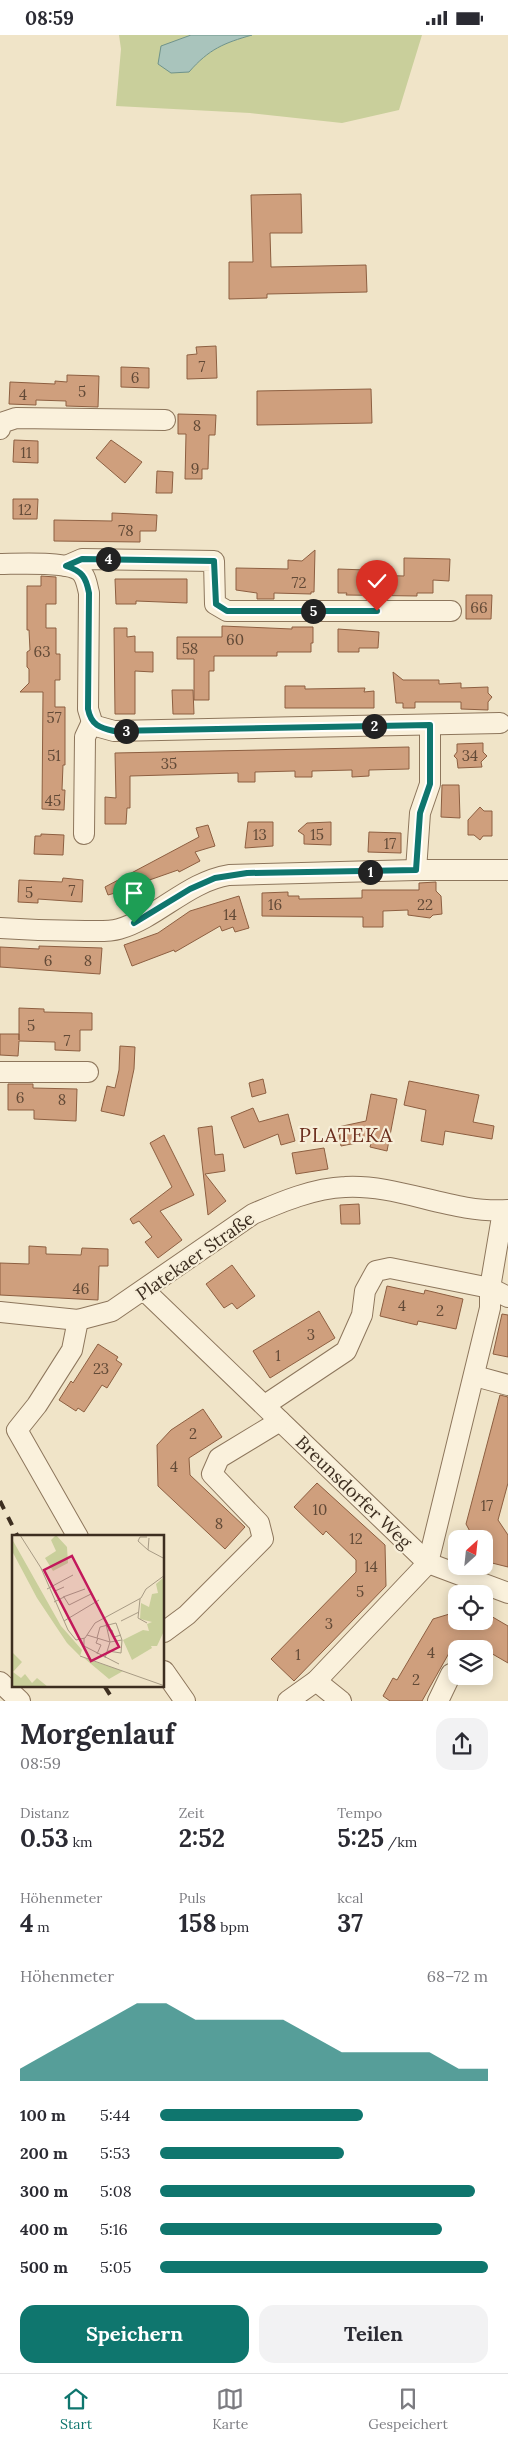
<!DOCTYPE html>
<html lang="de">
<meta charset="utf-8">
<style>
body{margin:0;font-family:Lora,serif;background:#f2f2f3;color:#2b2b33;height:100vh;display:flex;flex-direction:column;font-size:19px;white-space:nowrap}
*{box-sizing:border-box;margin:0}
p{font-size:16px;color:#7c7c81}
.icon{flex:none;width:28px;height:28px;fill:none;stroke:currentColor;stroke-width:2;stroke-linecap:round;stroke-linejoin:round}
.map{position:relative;height:1666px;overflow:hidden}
.panel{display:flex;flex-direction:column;background:#fff;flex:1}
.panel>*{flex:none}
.needle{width:32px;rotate:27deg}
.controls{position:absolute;left:448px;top:1495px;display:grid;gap:10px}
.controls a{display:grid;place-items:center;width:45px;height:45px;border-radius:10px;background:#fff;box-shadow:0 2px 12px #0003;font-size:25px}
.pin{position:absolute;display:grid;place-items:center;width:42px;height:42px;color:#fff;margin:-51px -21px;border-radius:50% 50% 50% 0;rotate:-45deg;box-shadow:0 0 5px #0007}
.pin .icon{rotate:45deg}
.km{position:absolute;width:25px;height:25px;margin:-12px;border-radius:50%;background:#222;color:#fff;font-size:14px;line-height:25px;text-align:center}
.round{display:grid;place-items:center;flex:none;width:52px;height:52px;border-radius:15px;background:#f2f2f3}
.headline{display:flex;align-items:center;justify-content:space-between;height:85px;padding:0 20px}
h1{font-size:28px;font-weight:800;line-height:38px}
.metrics{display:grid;grid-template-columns:repeat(3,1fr);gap:8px;height:85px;padding:5px 20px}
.metrics div{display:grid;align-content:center}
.metrics b{font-size:25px;font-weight:800}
.metrics small{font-size:14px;font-weight:400}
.metrics p{font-size:14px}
.chart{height:140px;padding:10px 20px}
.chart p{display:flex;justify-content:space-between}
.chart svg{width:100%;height:90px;margin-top:5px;fill:#0f766e;opacity:.7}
.action{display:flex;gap:10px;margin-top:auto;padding:10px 20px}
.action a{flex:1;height:58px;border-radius:15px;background:#0f766e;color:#fff;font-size:20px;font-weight:800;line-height:58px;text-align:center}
.action a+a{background:#f2f2f3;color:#2b2b33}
ul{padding:0 20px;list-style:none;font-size:16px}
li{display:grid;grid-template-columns:80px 60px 1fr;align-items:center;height:38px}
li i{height:12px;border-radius:6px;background:#0f766e}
.status{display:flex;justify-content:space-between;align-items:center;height:35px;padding:0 25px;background:#fff;direction:ltr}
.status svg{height:14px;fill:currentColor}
.tabs{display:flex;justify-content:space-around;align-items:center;height:70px;border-top:1px solid #e1e1e2;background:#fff;font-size:14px;color:#7c7c81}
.tabs a{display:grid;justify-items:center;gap:2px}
.tabs .current{color:#0f766e}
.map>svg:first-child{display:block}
</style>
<div class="status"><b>08:59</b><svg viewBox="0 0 49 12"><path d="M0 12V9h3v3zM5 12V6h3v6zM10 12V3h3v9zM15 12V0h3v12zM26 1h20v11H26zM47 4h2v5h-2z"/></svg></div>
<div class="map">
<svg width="508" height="1666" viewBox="0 0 508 1666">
<rect width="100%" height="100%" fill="#f0e4c8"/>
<path fill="#c9cf9b" d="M119,0H191L161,12L189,37C209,14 224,8 252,0H422L399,75L342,88L250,78L116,71L121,14Z"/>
<path fill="#a9c4bc" stroke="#6f938a" d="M191,0H252C224,8 209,14 189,37L171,38L158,29L161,11Z"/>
<g fill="#cf9f7d" stroke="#8d5f41">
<path d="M301,159L302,198H270L271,232L366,230L367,257L267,259V263L229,264V227H253L251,160Z"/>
<path d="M216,311L217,343L187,344V320L197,319L196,312Z"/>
<path d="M121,332L149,333V353L121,352Z"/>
<path d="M67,340L99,341L98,372L66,371V366L36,365V370L9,369L10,347L55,349V346L67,347Z"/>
<path d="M371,354L372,388L257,390V356Z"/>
<path d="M178,379L216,380L215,400H209L208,434H202V444H185L186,399H178Z"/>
<path d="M14,405L38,406V428L13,427Z"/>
<path d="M111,405L142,427L125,448L96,423Z"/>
<path d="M157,436L173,437L172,458H156Z"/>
<path d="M13,464H38L37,484H13Z"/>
<path d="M112,478L157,480L156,496H140V507L54,506V485L112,486Z"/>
<path d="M315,515L314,557H311V559L274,558V564H257V558L236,555V533L288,534V525L302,526Z"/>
<path d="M404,523L450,524L449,546L433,545V558H417V561L346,560L347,558H338V534L366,535V540L404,541Z"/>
<path d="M41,541L56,542V569H46V593H56V619H60V645H55V672H65V730H63L62,755H65L64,775L42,774L43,657H20L29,648V634L27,632V617L30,615L29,595H27V551H41Z"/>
<path d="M115,544H187V568L136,566V569H116Z"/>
<path d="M466,560H492L491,584H466Z"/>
<path d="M222,591L292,594V592H313V608H311V617H277V621H214V636H209V665H194V624H177V602H222Z"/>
<path d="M114,593H127V602L135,601V617H153V637L135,636V679H115Z"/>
<path d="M338,594L379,597L378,613H359V617H338Z"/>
<path d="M393,637L403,645H439V649L461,648V653L488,652V658L492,662L488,667V675L461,674V667H415V673H403V668H396Z"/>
<path d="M285,651H305V654L365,653L364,657L374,656V673H285Z"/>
<path d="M172,655H193L194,679H173Z"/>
<path d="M483,708V717L487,721L481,727L482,732L458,733L457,724L454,721L457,717V709Z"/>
<path d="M409,712V734L369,735V741L352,742V735L312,736V742H295V736L255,737V747H238V738L130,741V773H127L126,789H105V762L116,763L115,718Z"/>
<path d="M442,750H459L460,783L441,782Z"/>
<path d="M480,772L484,776H492V801H483L480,805L474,800H468V785Z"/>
<path d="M248,787H273V811L245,813Z"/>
<path d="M331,787V810L304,809V800L298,796L307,788Z"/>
<path d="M208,790L215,811L195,817L200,826L179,837L178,835L138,849L142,858L120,869L115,858L108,860L105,852L199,802L196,793Z"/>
<path d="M369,797L401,798V818L368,817Z"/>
<path d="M41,799L64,800L63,820L34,819L35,801H41Z"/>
<path d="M63,843L83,845L82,867L38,864V868L18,867L19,845L62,847Z"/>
<path d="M436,847V856L441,861L442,879L433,880L430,883L408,880V875L383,876V892H363V882L262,881V858L288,857V861H299V864L362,863V855H419V848Z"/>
<path d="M239,861L249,893L235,897L233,892L222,896L220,891L175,917L174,915L132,931L124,910L158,898L190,876Z"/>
<path d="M39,911L102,913L100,939L0,932V912L39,914Z"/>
<path d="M19,973L44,974V977L92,978V995H80V1016L55,1015V1007L19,1006L18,1021L0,1020V999H19V1005Z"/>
<path d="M120,1011L135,1012L134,1034L124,1081L101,1076L107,1051L115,1053L119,1035Z"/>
<path d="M263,1044L266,1058L252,1062L249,1048Z"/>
<path d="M409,1046L479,1060L473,1087L494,1091L492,1104L445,1096L443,1110L421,1106L426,1075L404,1070Z"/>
<path d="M8,1049H33V1053L77,1054L76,1086L34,1084V1075H8Z"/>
<path d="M371,1059L397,1064L387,1116L370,1112L372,1105L341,1111L338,1092L366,1086Z"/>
<path d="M253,1073L259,1087L288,1079L295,1106L281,1110L278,1099L244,1113L231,1082Z"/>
<path d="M212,1091L215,1120L223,1119L225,1136L205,1139L226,1166L208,1180L198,1093Z"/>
<path d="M164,1100L194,1160L160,1176L182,1205L158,1223L145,1207L152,1202L139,1186L133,1189L130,1184L172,1152L150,1108Z"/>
<path d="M324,1113L328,1134L296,1139L292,1118Z"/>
<path d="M359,1169L360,1189H341L340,1170Z"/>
<path d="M29,1211L46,1212V1219L81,1220L82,1213L108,1214V1231H99L98,1265L0,1260V1228L29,1229Z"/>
<path d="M232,1230L255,1261L237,1274L232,1268L224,1273L206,1249Z"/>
<path d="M387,1251L424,1259L425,1255L463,1264L456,1294L418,1286L417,1290L380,1281Z"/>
<path d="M319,1276L335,1303L270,1343L253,1316Z"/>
<path d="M502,1279L508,1280V1322L493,1319Z"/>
<path d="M98,1309L118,1322L116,1325L122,1329L107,1353L102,1350L84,1377L78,1373L76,1376L59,1365L71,1346L73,1348Z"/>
<path d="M500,1360L508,1362V1448L498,1485L508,1500V1532L484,1526V1504H474L466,1489Z"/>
<path d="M203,1374L222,1402L189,1423L190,1440L245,1492L225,1514L158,1451L157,1410L171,1395Z"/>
<path d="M317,1448L385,1510L386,1551L294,1646L271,1624L356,1537V1525L326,1496L323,1500L294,1472Z"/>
<path d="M456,1577V1586H484V1577L508,1591V1628L470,1606L453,1611L422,1666H390L383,1661L393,1643L397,1645L433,1584Z"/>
</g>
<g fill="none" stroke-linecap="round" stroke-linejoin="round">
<defs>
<g id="street">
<path d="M0,394L1,388L16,383L165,385"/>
<path d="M0,529C17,529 67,526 80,536C86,541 87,550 89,558L88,674L92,687L96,691L114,696L500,688"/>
<path d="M66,531L82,524L214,526L215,569L227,576H451"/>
<path d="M84,799L85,702L92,687"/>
<path d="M416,835L420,778L430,749V690"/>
<path d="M0,893C28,895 57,896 85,896C96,896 109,897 119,894C159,882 187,847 229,840L416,835H508"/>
<path d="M0,1037H88"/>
<path d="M145,1256L428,1528L508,1558"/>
<path d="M0,1277L78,1285L112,1276L253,1179C281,1167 314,1153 345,1152C400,1149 452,1179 508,1175"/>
<path d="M78,1285L72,1315L37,1370L17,1395L78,1502"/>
<path d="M475,1341L508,1350"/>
<path d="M265,1370L346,1316L362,1280L365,1256L376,1236L390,1233L490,1253L508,1262"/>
<path d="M164,1597L187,1580L263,1504L259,1488L212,1439L219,1423L280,1386"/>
<path d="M164,1636L185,1666"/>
<path d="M316,1646L341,1666"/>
<path d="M0,1647L20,1666"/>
<path d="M288,1666L316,1646L428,1528L490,1273V1253L503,1176"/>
<path d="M438,1666L451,1639"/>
</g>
</defs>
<use href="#street" stroke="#8d765c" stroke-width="22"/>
<use href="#street" stroke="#faf1dc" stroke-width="20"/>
<g stroke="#3d2e20" stroke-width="4" stroke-dasharray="9 9" stroke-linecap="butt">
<path d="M0,1466L18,1502"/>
<path d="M105,1652L114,1666"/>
</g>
</g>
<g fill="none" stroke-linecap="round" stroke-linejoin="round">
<defs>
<path id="route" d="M134,888L190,854L215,843L247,838L416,835L420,778L430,749V690L114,696C100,693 91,690 88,674L89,558C86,542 82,536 66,531L82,524L214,526L216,569L227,576H377"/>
</defs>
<use href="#route" stroke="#fff" stroke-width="10"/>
<use href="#route" stroke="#0f766e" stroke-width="6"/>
</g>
<g text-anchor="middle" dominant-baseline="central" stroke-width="4.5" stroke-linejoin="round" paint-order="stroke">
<g font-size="15" fill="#624a37">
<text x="202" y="331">7</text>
<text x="135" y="342">6</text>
<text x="82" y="356">5</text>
<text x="23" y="359">4</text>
<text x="197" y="390">8</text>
<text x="26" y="417">11</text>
<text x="195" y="433">9</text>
<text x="25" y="474">12</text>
<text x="126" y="495">78</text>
<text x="299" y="547">72</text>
<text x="479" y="572">66</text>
<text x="235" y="604">60</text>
<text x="190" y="613">58</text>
<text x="42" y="616">63</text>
<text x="54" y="682">57</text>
<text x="54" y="720">51</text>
<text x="470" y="720">34</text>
<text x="169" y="728">35</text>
<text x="53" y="765">45</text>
<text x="260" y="799">13</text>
<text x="317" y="799">15</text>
<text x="390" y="808">17</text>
<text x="72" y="855">7</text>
<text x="29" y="857">5</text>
<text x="275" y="869">16</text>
<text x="425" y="869">22</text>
<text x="230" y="879">14</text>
<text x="48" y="925">6</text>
<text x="88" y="925">8</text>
<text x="31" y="990">5</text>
<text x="67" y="1005">7</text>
<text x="20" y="1062">6</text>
<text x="62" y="1064">8</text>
<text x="81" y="1253">46</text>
<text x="402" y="1270">4</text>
<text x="440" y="1275">2</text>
<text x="311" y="1299">3</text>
<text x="278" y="1320">1</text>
<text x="101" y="1333">23</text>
<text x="193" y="1398">2</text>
<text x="174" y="1431">4</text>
<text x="487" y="1470">17</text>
<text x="320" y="1474">10</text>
<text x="219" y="1488">8</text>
<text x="356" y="1503">12</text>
<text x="371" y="1531">14</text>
<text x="360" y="1556">5</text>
<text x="329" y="1588">3</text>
<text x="431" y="1617">4</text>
<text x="298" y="1619">1</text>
<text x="416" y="1644">2</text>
</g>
<g font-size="18" fill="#3d2e20" stroke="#f7eed8">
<text transform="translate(195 1221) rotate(-35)">Platekaer Straße</text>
<text transform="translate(354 1457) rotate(44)">Breunsdorfer Weg</text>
</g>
<g font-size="20" letter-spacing="1" fill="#6b2e1e" stroke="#f7eed8">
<text x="346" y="1099">PLATEKA</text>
</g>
</g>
<g transform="translate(12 1500)">
<rect width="152" height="152" fill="#f0e4c8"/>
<path d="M44,0L55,12L56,28L41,36L33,23L44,16L39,5ZM0,4L49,91L70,115L68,121L55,108L25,63L0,16ZM152,42V96L145,111H139L140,113L120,125L111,105L131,95L137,96L135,89L140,87L128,84L129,68L137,72L140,59L146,58L144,49ZM0,117L10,127L1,137L9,143L13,139L20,148L25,143L36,152H0ZM72,123L111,136L97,144Z" fill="#c9cf9b"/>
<path fill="none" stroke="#a89b85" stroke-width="1" d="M8,0L29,33L56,95L64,105L73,103L83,88L129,63L134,54L153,40M135,2H128L126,6L136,15M137,3L136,15L153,24M52,52L43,56L55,80M35,54L61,40M51,62L73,54M128,64L126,83L135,88M42,67L52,62L57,70L79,59M52,86L87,65M109,86L127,77M96,95H100L102,102L109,100M75,100L98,107L110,105L104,88L88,92L85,103M72,103V111L107,129M96,116L109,118L110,105M85,119L89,110L84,108L86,103M68,121L153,151M93,123L98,107L94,89"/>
<path fill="#c2185b" fill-opacity="0.15" stroke="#c2185b" stroke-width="2.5" d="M60,21L107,112L79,126L32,35Z"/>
<rect width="152" height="152" fill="none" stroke="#3d2e20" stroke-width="2.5"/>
</g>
</svg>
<div class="controls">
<a><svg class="needle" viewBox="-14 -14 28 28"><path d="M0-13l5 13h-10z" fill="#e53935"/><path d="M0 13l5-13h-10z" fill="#7c7c81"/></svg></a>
<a><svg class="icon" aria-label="locate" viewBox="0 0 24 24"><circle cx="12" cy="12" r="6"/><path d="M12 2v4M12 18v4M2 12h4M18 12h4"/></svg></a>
<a><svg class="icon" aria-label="layers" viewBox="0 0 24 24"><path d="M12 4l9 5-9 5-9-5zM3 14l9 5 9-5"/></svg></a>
</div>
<div class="pin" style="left:134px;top:888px;background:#1e9e55"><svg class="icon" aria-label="arrive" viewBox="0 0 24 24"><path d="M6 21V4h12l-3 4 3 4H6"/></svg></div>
<div class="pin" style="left:377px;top:576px;background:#d93025"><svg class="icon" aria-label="check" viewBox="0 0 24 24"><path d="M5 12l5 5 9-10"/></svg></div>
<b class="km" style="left:370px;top:837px">1</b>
<b class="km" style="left:374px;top:691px">2</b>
<b class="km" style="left:126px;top:696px">3</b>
<b class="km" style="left:108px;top:524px">4</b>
<b class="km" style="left:313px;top:576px">5</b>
</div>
<section class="panel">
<div class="headline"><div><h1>Morgenlauf</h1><p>08:59</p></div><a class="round"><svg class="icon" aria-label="share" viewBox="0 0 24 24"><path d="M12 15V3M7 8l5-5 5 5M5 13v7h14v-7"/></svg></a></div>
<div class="metrics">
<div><p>Distanz</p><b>0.53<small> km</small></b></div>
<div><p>Zeit</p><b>2:52</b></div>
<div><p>Tempo</p><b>5:25<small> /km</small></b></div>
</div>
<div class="metrics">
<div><p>Höhenmeter</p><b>4<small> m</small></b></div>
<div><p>Puls</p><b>158<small> bpm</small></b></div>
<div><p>kcal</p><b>37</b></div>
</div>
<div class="chart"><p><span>Höhenmeter</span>68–72 m</p>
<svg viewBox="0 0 160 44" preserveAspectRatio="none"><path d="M0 44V38L10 30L20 22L30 14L40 6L50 6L60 14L70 14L80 14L90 14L100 22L110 30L120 30L130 30L140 30L150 38L160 38V44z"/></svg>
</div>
<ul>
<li><b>100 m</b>5:44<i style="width:62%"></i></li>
<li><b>200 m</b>5:53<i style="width:56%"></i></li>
<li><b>300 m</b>5:08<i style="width:96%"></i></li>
<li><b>400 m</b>5:16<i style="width:86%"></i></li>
<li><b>500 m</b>5:05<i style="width:100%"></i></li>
</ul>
<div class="action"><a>Speichern</a><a>Teilen</a></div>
</section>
<nav class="tabs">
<a class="current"><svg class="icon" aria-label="home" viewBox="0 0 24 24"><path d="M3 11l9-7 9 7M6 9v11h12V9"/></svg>Start</a>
<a><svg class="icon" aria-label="map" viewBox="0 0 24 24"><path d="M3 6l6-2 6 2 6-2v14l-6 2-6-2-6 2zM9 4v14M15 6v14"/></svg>Karte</a>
<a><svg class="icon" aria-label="saved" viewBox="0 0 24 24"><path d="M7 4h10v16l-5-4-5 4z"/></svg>Gespeichert</a>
</nav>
